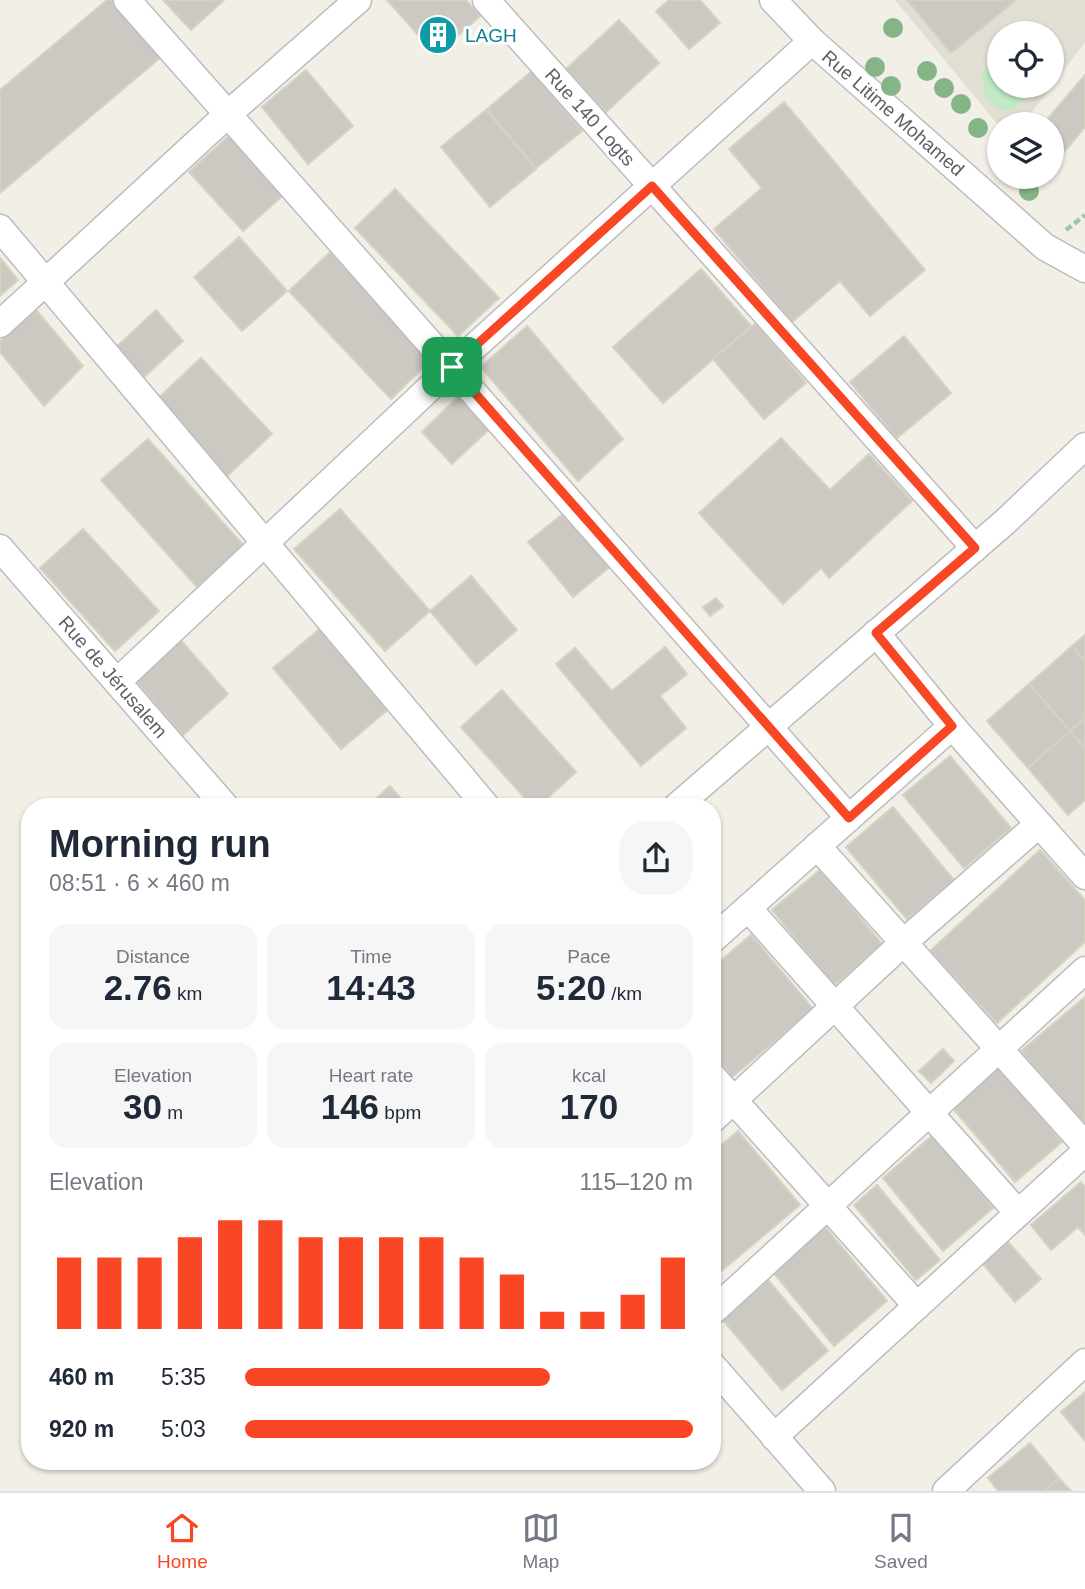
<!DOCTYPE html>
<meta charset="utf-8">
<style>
body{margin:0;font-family:Arial,sans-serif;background:#f6f6f7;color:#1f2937;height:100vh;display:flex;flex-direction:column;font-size:26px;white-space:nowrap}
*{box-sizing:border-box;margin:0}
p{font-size:23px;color:#747a83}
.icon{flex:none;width:38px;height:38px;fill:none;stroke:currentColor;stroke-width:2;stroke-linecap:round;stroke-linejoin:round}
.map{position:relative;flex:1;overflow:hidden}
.sheet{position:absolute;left:21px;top:798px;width:700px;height:672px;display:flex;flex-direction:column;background:#fff;border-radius:28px;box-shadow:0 2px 5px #0004}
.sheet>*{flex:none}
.controls{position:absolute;left:987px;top:21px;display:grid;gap:14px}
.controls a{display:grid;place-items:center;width:77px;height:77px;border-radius:50%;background:#fff;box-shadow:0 2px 5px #0004;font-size:35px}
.pin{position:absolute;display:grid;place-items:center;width:60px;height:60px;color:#fff;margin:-30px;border-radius:14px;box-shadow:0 4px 10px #0006}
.round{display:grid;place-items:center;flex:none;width:74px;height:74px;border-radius:28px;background:#f6f6f7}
.head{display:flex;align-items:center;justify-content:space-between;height:119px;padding:0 28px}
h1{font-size:38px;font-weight:800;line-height:52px}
.figures{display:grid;grid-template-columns:repeat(3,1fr);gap:10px;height:119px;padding:7px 28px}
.figures div{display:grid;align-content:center;border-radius:18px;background:#f6f6f7;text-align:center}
.figures b{font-size:35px;font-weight:800}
.figures small{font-size:19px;font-weight:400}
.figures p{font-size:19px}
.chart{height:196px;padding:14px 28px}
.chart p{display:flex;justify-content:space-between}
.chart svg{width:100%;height:126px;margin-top:7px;stroke:#f94624;stroke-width:6}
ul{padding:0 28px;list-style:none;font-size:23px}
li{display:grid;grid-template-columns:112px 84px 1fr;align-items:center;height:52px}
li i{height:18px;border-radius:9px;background:#f94624}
.menu{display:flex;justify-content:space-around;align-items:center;height:98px;border-top:2px solid #e0e1e3;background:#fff;font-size:19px;color:#747a83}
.menu a{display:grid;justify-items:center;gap:4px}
.menu .active{color:#f94624}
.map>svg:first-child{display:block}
</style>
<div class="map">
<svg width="1085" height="1491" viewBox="0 0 1085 1491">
<rect width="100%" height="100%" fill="#f1efe6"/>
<path fill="#e1dfd4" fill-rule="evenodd" d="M895,0H907L951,53L1016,0H1085V42L1023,124L999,126ZM999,33H1052V86H1025V98L1017,104L982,76L995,67L999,68Z"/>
<path fill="#c0eac4" d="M995,67L999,68V86L1025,87V98L1012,110H1003L986,100L982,76L986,68Z"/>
<g fill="#ccc9c2" stroke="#d6d2c3" stroke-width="2">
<path d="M107,0H121L166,53L0,193V90Z"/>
<path d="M163,0H224L191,30Z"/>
<path d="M387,0H466L480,16L436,55Z"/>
<path d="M669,0H700L720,23L689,49L656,11Z"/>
<path d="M907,0H1016L951,53Z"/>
<path d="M619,20L659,63L606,112L566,69Z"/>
<path d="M306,70L353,126L308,164L262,107Z"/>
<path d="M532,71L582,131L536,168L487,109Z"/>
<path d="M1085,75V127L1059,158L1052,152V124H1043Z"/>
<path d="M784,102L925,270L870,316L840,281L792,322L714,229L762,188L729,149Z"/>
<path d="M486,110L536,169L490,207L441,147Z"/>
<path d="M233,132L287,192L243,231L189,172Z"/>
<path d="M395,189L499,298L458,336L355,228Z"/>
<path d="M239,237L287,291L242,331L194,277Z"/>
<path d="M330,252L432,359L391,399L289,291Z"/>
<path d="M0,258L18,280L0,296Z"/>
<path d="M701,269L751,326L663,403L613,347Z"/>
<path d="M36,310L83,366L44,406L0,352V341Z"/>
<path d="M156,310L183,341L140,381L112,351Z"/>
<path d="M756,323L806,383L764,419L713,359Z"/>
<path d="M527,326L623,439L578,481L481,367Z"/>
<path d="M904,336L951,393L897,438L850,382Z"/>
<path d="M201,358L272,434L224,479L153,403Z"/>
<path d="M464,391L495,424L452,464L422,432Z"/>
<path d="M781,438L830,490L869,454L912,501L829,578L821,568L783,604L699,513Z"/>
<path d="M148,439L244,546L197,587L101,480Z"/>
<path d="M340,509L430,611L385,651L294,549Z"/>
<path d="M569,509L613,564L573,597L528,542Z"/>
<path d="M83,529L159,611L115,651L40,568Z"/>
<path d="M471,576L517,630L476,665L430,611Z"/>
<path d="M716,598L723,606L710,616L703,607Z"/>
<path d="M322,627L390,708L341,749L273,668Z"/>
<path d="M1085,635V662L1072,646Z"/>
<path d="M177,636L228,694L183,735L131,676Z"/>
<path d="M1072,646L1085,662V718L1070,731L1029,684Z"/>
<path d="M665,647L687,674L660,696L686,728L641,766L556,664L575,648L612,691Z"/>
<path d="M1029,684L1070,731L1028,768L987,721Z"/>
<path d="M502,690L576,772L538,807H533L461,727Z"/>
<path d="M1085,718V748L1070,731Z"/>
<path d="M1070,731L1085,748V800L1068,815L1028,768Z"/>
<path d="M950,756L1011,828L964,868L903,795Z"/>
<path d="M390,786L408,807H367Z"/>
<path d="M893,807L954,880L907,919L846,847Z"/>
<path d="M1040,850L1085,900V942L997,1023L930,951Z"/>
<path d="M820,870L882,944L834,985L772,910Z"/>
<path d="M751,935L813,1009L732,1077L712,1053V968Z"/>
<path d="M1085,997V1125H1084L1021,1051Z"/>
<path d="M943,1049L954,1061L931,1083L919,1071Z"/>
<path d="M999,1066L1062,1142L1015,1182L951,1106Z"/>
<path d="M738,1131L800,1205L712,1279V1153Z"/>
<path d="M933,1135L993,1208L943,1251L883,1178Z"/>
<path d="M1081,1182L1085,1187V1235L1078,1227L1051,1250L1031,1225Z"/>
<path d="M877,1185L940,1260L916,1280L854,1205Z"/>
<path d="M825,1227L887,1301L834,1346L773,1272Z"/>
<path d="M1008,1242L1041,1279L1015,1302L983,1264Z"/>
<path d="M768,1280L828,1351L782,1390L722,1319Z"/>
<path d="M1085,1392V1441L1061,1412Z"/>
<path d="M1030,1443L1059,1478L1044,1491H998L988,1478Z"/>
<path d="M1059,1478L1071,1491H1044Z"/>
</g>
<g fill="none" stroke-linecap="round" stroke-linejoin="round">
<defs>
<g id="street">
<path d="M127,0L849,818"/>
<path d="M486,0L975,548"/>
<path d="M773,0L812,41L1045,247L1085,269"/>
<path d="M0,228L487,807"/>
<path d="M0,324L228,114L358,0"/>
<path d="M0,548L226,807"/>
<path d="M876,633L952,726"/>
<path d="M117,682L452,367L812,41"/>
<path d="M676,807L1006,521L1085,446"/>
<path d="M817,846L1085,1145"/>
<path d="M748,908L1018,1213"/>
<path d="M712,940L952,726L1085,876"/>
<path d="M712,1076L917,1306"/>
<path d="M712,1120L903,943L1039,824"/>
<path d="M712,1312L1085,970"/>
<path d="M712,1365L822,1491"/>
<path d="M774,1437L1085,1152"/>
<path d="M946,1491L1085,1362"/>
</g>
</defs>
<use href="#street" stroke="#babdc2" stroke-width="29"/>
<path stroke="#97c9aa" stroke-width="4.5" stroke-dasharray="7 3.5" stroke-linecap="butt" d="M1066,230L1085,215"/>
<use href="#street" stroke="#fff" stroke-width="26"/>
</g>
<g fill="#85b587">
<circle cx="893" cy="28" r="10"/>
<circle cx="875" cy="67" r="10"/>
<circle cx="927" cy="71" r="10"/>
<circle cx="891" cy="86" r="10"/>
<circle cx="944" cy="88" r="10"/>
<circle cx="961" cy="104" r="10"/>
<circle cx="978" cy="128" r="10"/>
<circle cx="1029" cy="191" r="10"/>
</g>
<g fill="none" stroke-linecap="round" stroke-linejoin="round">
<defs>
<path id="route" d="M652,186L975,548L876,633L952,726L849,818L452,367Z"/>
</defs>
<use href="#route" stroke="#fff" stroke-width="14"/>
<use href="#route" stroke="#f94624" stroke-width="9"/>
</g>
<defs>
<symbol id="building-disc" viewBox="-11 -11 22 22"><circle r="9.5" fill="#0f9aa8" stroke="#fff"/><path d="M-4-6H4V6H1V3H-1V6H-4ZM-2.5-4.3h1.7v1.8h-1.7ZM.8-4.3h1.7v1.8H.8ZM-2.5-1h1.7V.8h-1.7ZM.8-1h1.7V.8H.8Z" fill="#fff"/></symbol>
</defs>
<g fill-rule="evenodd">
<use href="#building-disc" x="416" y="13" width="44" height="44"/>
</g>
<g text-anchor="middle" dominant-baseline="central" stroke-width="6" stroke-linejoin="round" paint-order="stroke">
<g font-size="19" fill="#0d838f" stroke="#fff" text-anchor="start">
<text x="465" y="35">LAGH</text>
</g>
<g font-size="19" fill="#5d6167" stroke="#fff">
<text transform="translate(893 113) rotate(41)">Rue Litime Mohamed</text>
<text transform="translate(590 117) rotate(48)">Rue 140 Logts</text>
<text transform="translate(113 677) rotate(49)">Rue de Jérusalem</text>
</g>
</g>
</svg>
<div class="controls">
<a><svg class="icon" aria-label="locate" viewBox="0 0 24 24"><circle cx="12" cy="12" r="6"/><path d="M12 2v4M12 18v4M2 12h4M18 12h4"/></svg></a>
<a><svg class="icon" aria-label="layers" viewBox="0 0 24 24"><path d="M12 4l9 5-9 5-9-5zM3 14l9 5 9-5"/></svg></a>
</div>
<div class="pin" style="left:452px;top:367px;background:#1e9e55"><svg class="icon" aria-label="arrive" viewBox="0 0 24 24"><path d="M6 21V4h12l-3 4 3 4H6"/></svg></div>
<section class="sheet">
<div class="head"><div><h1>Morning run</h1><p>08:51 · 6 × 460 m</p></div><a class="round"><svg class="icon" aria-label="share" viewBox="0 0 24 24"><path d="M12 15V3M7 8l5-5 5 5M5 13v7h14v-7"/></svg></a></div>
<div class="figures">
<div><p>Distance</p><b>2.76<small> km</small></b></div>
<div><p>Time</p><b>14:43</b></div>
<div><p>Pace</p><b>5:20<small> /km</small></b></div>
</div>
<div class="figures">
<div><p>Elevation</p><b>30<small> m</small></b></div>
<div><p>Heart rate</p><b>146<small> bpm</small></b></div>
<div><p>kcal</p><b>170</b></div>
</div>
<div class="chart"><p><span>Elevation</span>115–120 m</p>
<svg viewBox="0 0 160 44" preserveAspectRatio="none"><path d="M5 44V19M15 44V19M25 44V19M35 44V12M45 44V6M55 44V6M65 44V12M75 44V12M85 44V12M95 44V12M105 44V19M115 44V25M125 44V38M135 44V38M145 44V32M155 44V19"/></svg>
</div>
<ul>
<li><b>460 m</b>5:35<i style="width:68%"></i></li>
<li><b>920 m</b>5:03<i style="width:100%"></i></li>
</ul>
</section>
</div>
<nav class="menu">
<a class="active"><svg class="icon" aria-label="home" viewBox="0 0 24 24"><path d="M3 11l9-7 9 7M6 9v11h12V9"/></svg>Home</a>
<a><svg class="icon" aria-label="map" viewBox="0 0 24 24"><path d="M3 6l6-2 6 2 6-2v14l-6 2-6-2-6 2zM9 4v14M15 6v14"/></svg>Map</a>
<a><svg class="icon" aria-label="saved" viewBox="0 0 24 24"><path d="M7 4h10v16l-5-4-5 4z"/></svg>Saved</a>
</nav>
